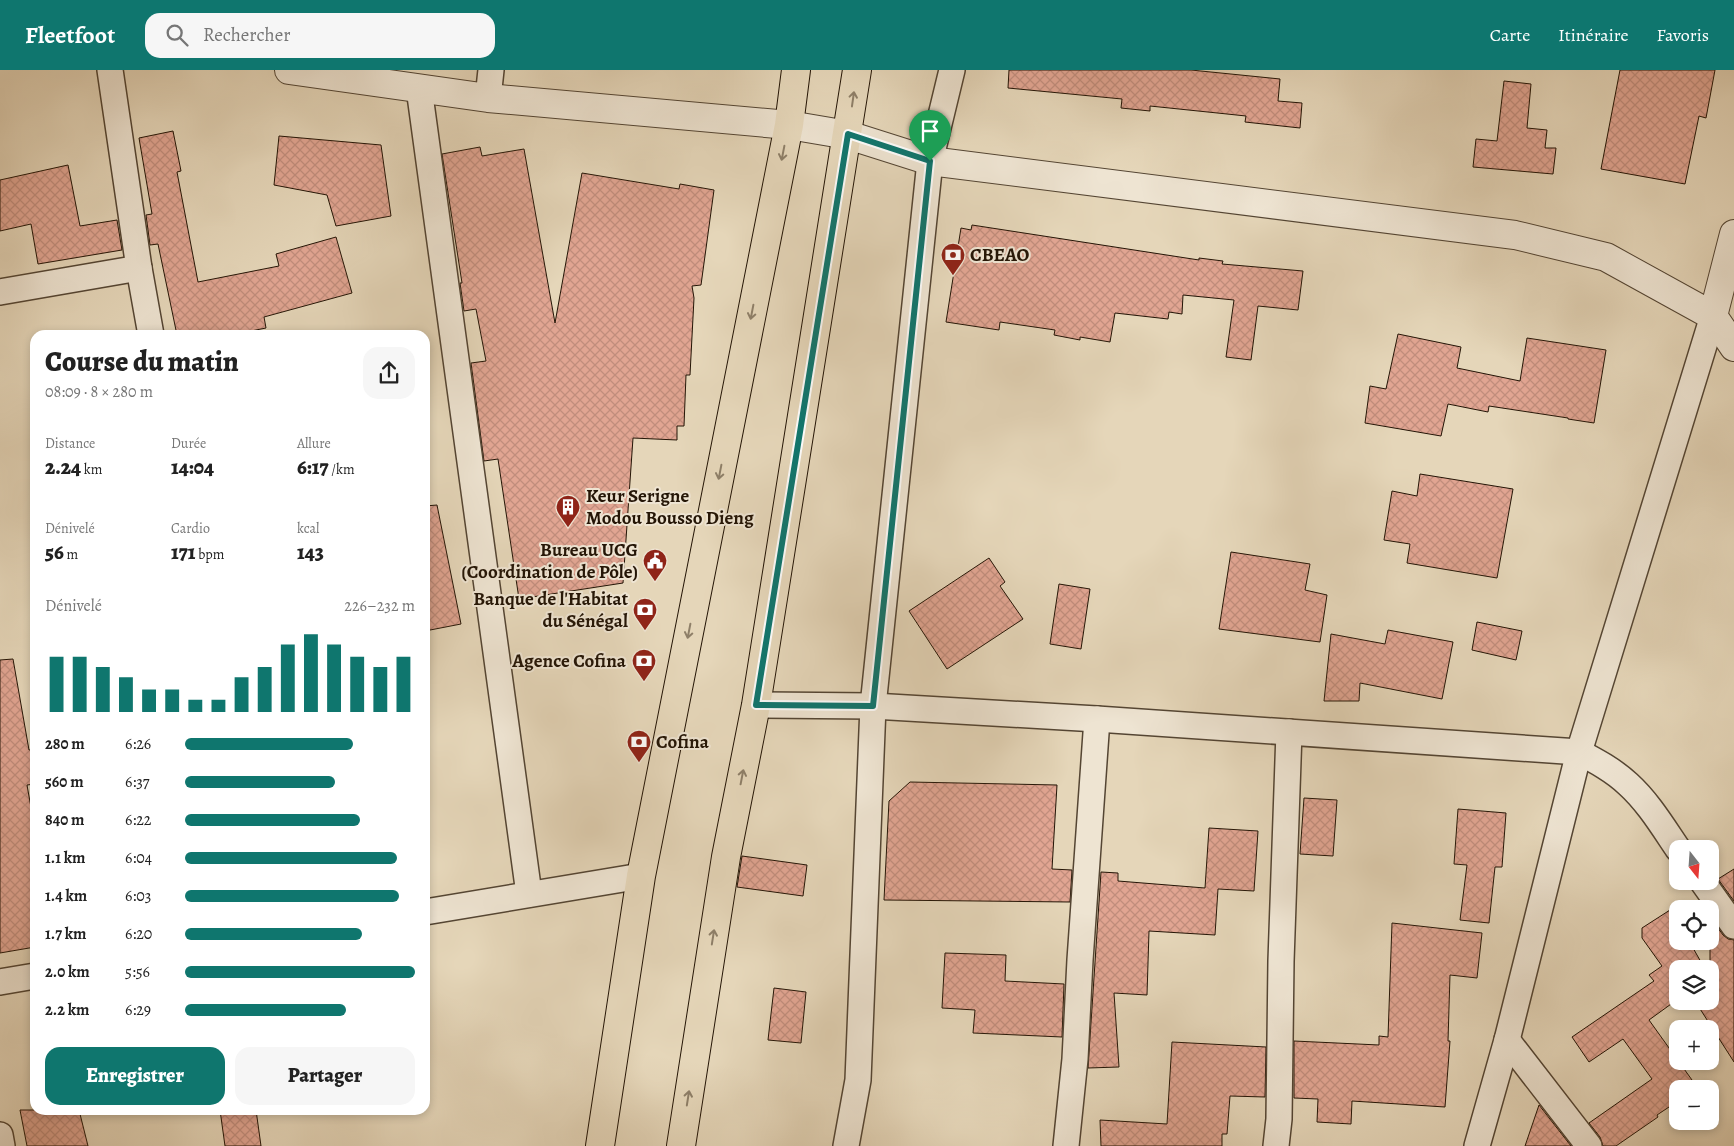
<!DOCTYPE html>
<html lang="fr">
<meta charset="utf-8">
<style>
body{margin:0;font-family:Alegreya,serif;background:#f6f6f6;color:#222;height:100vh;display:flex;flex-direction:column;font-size:19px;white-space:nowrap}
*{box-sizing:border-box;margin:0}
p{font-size:16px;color:#767676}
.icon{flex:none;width:28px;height:28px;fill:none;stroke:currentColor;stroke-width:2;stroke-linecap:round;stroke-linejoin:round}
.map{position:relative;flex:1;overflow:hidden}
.drawer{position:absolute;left:30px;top:260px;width:400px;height:785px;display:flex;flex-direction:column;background:#fff;border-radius:15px;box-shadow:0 2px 8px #0003}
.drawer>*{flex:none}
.needle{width:32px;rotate:163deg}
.buttons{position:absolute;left:1669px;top:770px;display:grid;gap:10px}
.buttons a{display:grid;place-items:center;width:50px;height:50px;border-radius:10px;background:#fff;box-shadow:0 2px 8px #0003;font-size:25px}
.pin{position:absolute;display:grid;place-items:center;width:42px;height:42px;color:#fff;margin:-51px -21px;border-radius:50% 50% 50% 0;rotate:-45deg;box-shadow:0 0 5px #0007}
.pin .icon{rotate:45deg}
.round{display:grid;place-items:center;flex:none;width:52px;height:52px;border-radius:15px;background:#f6f6f6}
.headline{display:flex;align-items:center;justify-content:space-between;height:85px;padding:0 15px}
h1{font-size:28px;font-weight:800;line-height:38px}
.stats{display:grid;grid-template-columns:repeat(3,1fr);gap:8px;height:85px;padding:5px 15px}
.stats div{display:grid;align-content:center}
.stats b{font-size:21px;font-weight:800}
.stats small{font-size:14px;font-weight:400}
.stats p{font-size:14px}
.chart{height:140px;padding:10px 15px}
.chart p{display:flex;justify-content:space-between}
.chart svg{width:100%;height:90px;margin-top:5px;stroke:#0f766e;stroke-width:6}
.button{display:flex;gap:10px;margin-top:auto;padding:10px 15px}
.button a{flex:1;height:58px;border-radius:15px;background:#0f766e;color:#fff;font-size:20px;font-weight:800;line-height:58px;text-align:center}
.button a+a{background:#f6f6f6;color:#222}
ul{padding:0 15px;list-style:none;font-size:16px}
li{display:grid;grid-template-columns:80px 60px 1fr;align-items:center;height:38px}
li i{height:12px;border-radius:6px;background:#0f766e}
header{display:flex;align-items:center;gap:30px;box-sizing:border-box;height:70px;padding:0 25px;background:#0f766e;color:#fff}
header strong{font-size:24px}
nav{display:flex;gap:28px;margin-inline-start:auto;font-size:18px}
.search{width:350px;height:45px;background:#f6f6f6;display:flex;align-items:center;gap:12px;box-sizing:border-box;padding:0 18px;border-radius:15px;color:#767676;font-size:19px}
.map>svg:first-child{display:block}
</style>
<header>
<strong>Fleetfoot</strong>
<div class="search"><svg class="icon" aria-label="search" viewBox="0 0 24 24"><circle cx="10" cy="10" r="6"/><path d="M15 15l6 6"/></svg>Rechercher</div>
<nav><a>Carte</a><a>Itinéraire</a><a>Favoris</a></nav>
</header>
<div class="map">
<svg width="1734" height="1076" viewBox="0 0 1734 1076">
<defs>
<pattern id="building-cross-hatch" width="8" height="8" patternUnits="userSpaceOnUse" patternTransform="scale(1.25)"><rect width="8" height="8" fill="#e1a592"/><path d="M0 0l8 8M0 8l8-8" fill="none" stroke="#c18d7c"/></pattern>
</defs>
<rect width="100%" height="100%" fill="#e5d6b9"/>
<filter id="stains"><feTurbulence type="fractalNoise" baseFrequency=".004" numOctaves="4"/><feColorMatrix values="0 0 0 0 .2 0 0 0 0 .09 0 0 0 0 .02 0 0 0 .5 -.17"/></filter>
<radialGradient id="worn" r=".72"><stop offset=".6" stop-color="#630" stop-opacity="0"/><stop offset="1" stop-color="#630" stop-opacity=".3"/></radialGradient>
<g fill="url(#building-cross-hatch)" stroke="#241506">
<path d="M1009,0H1191L1280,9L1278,31L1302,33L1300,58L1245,52L1246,46L1227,44L1150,36V41L1121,38L1122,29L1008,18Z"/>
<path d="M1620,0H1715L1706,48L1699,46L1685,114L1601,99Z"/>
<path d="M1504,11L1531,14L1527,58L1547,60L1545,78H1556L1553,104L1473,97L1476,69L1497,71Z"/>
<path d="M173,61L181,101L177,102L198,212L279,196L276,184L336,167L352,223L264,247L266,258L231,265H177L158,174L150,175L146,145L152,144L139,68Z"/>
<path d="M279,66L381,75L391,146L336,156L327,125L274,115Z"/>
<path d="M480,77L482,86L524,79L555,253L582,103L679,119L680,114L714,120L701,215L692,216L694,228L690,305H686L684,356H677V370L633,368L623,513L519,529L498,389L484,391L471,293L486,291L476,239L464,241L460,213H462L442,84Z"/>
<path d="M68,95L80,156L117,150L122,180L38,194L31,154L0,161V110Z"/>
<path d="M972,155L1199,190V188L1223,191L1222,194L1303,201L1298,240L1258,236L1251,290L1226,287L1234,230L1183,225L1182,244L1169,242L1168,249L1115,243L1110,272L1080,267V270L1054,265L1055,260L1000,252L999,260L946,252L961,158L971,160Z"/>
<path d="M1398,264L1461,277L1457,298L1520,311L1527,268L1606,280L1594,353L1568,349V348L1489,336L1488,342L1448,334L1441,366L1365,353L1370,316L1386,319Z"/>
<path d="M1420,404L1513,419L1497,508L1407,493L1410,474L1384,470L1392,421L1417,426Z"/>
<path d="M437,435L461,554L425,561V436Z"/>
<path d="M1231,482L1310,494L1305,520L1327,525L1320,572L1219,559Z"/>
<path d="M989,488L1005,512L1000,516L1023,549L947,599L909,541Z"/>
<path d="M1059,514L1090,519L1081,579L1050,574Z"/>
<path d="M1477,552L1522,561L1516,590L1472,580Z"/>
<path d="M1388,560L1453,572L1442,629L1360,613L1359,631H1324L1331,564L1385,574Z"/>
<path d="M13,589L29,680L35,679V714L27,715L35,760V877L0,883V590Z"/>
<path d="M910,712L1057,715L1052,799L1072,800L1070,832L884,830L889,731Z"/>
<path d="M1304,728L1337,730L1333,786L1300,784Z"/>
<path d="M1458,739L1506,743L1502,797H1495L1489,853L1460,850L1467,795L1454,794Z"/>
<path d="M1209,758L1258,761L1254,821L1218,819L1215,865L1149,861L1147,925L1114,923L1119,997L1088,998L1101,802L1118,803V811L1205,818Z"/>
<path d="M742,786L807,795L803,826L737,817Z"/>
<path d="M1734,799V831L1718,809Z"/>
<path d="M1670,840L1678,852V871H1689L1705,899H1678V929L1649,950L1697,1017L1695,1019H1678V1031L1657,1045L1658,1047L1616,1076H1603L1600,1067L1589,1053L1652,1009L1623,969L1589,992L1572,967L1654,911L1649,905L1662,896L1642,868V858Z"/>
<path d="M1710,847L1723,865L1728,869L1734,870V992L1695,931H1710Z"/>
<path d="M1392,853L1482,863L1477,908L1450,905L1448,971H1450L1445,1037L1352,1031L1351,1054L1317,1052L1318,1029L1294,1028V971L1379,975V966L1388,967Z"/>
<path d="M945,883L1006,885L1005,911L1064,914L1062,967L973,963L975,940L942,938Z"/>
<path d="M774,918L806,922L801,973L768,970Z"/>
<path d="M1172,972L1266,977L1265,1027L1230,1026L1227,1064H1222V1076H1101L1100,1050L1167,1054Z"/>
<path d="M1539,1035L1571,1076H1525Z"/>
<path d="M20,1040H79L88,1076H27Z"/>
<path d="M220,1040H256L261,1076H225Z"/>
</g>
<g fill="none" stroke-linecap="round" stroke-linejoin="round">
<defs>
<g id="minor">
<path d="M110,0L139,198L151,265"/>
<path d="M419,18L529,824"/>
<path d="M488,28L491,0"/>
<path d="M0,222L139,198"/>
<path d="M756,635L873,636L1097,649L1579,682C1596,691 1613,700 1628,714C1648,732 1663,757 1678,779"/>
<path d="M1702,811L1734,856"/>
<path d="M425,842L641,806"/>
<path d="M0,912L35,906"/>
<path d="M1507,970L1589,1076"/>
<path d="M0,1065L2,1076"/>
<path d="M846,1076L858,1010L873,636L930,91L952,0"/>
<path d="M1066,1076L1075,989L1080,890L1097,649"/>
<path d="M1276,1076L1279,1049L1281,891L1289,662"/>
<path d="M1477,1076L1507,970L1579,682L1713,246"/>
</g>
<g id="tertiary">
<path d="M289,0L488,28L789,55L848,65L930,91L1515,165L1606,187L1713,246L1734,277"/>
<path d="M1713,246L1734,164"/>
</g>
<g id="primary">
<path d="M600,1076L641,806L789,55L796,0"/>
<path d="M681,1076L726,787L756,635L857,0"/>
</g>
</defs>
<use href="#minor" stroke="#544533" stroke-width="28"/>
<use href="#tertiary" stroke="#544533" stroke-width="30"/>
<use href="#primary" stroke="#241506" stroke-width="30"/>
<use href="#minor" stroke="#eee4d2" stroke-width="25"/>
<use href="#tertiary" stroke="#eee4d2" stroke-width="28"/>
<use href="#primary" stroke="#e5d6b9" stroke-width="28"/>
</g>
<defs><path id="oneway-shaft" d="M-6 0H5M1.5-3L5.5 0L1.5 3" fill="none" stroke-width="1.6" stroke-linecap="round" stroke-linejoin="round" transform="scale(1.25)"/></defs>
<g stroke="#8e7f68">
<use href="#oneway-shaft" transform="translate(853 29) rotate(-82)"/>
<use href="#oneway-shaft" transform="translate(783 83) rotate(101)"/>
<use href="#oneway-shaft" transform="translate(752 242) rotate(101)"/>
<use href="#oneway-shaft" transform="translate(720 402) rotate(101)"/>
<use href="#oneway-shaft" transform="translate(689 561) rotate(101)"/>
<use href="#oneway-shaft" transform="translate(742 707) rotate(-79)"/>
<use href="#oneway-shaft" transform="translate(713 867) rotate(-81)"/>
<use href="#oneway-shaft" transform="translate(688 1028) rotate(-81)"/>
</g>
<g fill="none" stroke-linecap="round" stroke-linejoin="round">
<defs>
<path id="route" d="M848,64L930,91L873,636L756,635Z"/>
</defs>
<use href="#route" stroke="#fff" stroke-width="10"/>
<use href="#route" stroke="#0f766e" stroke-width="6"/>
</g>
<defs>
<symbol id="bank-pin" viewBox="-11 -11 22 30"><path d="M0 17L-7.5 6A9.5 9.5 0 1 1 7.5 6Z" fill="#8f2418" stroke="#eee4d2"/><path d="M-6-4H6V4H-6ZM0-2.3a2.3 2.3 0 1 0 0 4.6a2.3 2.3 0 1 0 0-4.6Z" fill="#fff"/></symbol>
<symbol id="building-pin" viewBox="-11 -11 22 30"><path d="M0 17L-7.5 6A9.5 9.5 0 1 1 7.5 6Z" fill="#8f2418" stroke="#eee4d2"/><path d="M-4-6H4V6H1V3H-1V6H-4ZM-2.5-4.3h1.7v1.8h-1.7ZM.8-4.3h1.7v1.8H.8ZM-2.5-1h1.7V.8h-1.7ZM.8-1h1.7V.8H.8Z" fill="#fff"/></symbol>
<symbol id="civic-pin" viewBox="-11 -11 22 30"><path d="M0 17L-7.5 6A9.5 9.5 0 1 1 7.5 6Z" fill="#8f2418" stroke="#eee4d2"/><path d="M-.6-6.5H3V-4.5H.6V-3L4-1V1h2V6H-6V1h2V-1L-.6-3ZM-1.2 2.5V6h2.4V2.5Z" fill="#fff"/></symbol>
</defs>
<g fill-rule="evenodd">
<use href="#bank-pin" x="939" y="171" width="28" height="38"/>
<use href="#building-pin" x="554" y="423" width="28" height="38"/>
<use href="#civic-pin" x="641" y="477" width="28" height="38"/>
<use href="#bank-pin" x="631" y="526" width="28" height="38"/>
<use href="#bank-pin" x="630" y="577" width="28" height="38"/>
<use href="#bank-pin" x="625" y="658" width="28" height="38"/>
</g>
<g text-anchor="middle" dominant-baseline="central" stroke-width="4" stroke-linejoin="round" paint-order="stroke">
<g font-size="19" font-weight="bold" fill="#241506" stroke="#eee4d2" text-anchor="start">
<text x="970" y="185">CBEAO</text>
<text x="586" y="426">Keur Serigne<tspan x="586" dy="22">Modou Bousso Dieng</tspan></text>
<text x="638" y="480" text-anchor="end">Bureau UCG<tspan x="638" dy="22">(Coordination de Pôle)</tspan></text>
<text x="628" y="529" text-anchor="end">Banque de l'Habitat<tspan x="628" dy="22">du Sénégal</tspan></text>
<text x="626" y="591" text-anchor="end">Agence Cofina</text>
<text x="656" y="672">Cofina</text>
</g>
</g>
<rect width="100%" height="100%" filter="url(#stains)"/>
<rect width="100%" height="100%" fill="url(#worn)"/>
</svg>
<div class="buttons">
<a><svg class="needle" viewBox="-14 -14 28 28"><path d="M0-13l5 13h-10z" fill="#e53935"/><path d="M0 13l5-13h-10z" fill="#767676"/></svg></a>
<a><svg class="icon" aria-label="locate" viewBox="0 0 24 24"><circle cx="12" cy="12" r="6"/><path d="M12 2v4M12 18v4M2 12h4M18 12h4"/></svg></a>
<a><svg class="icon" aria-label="layers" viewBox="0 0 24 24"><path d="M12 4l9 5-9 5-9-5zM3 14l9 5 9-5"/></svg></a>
<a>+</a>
<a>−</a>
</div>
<div class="pin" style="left:930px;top:91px;background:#1e9e55"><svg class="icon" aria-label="arrive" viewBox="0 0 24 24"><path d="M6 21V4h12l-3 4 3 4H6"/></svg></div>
<section class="drawer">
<div class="headline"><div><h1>Course du matin</h1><p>08:09 · 8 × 280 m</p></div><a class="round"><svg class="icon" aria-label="share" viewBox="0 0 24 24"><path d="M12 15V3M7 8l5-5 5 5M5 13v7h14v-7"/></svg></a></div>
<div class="stats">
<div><p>Distance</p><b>2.24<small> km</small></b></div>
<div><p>Durée</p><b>14:04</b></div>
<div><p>Allure</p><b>6:17<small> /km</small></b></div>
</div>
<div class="stats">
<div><p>Dénivelé</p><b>56<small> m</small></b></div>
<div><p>Cardio</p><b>171<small> bpm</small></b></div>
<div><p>kcal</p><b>143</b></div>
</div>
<div class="chart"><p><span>Dénivelé</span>226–232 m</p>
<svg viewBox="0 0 160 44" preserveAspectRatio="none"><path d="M5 44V17M15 44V17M25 44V22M35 44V27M45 44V33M55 44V33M65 44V38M75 44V38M85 44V27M95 44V22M105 44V11M115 44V6M125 44V11M135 44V17M145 44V22M155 44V17"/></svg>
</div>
<ul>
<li><b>280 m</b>6:26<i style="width:73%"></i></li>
<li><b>560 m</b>6:37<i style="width:65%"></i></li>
<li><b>840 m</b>6:22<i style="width:76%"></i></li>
<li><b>1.1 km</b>6:04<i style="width:92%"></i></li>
<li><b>1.4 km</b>6:03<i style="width:93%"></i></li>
<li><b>1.7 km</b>6:20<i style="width:77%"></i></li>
<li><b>2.0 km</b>5:56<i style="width:100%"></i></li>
<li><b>2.2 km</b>6:29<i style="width:70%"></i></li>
</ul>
<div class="button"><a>Enregistrer</a><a>Partager</a></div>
</section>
</div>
